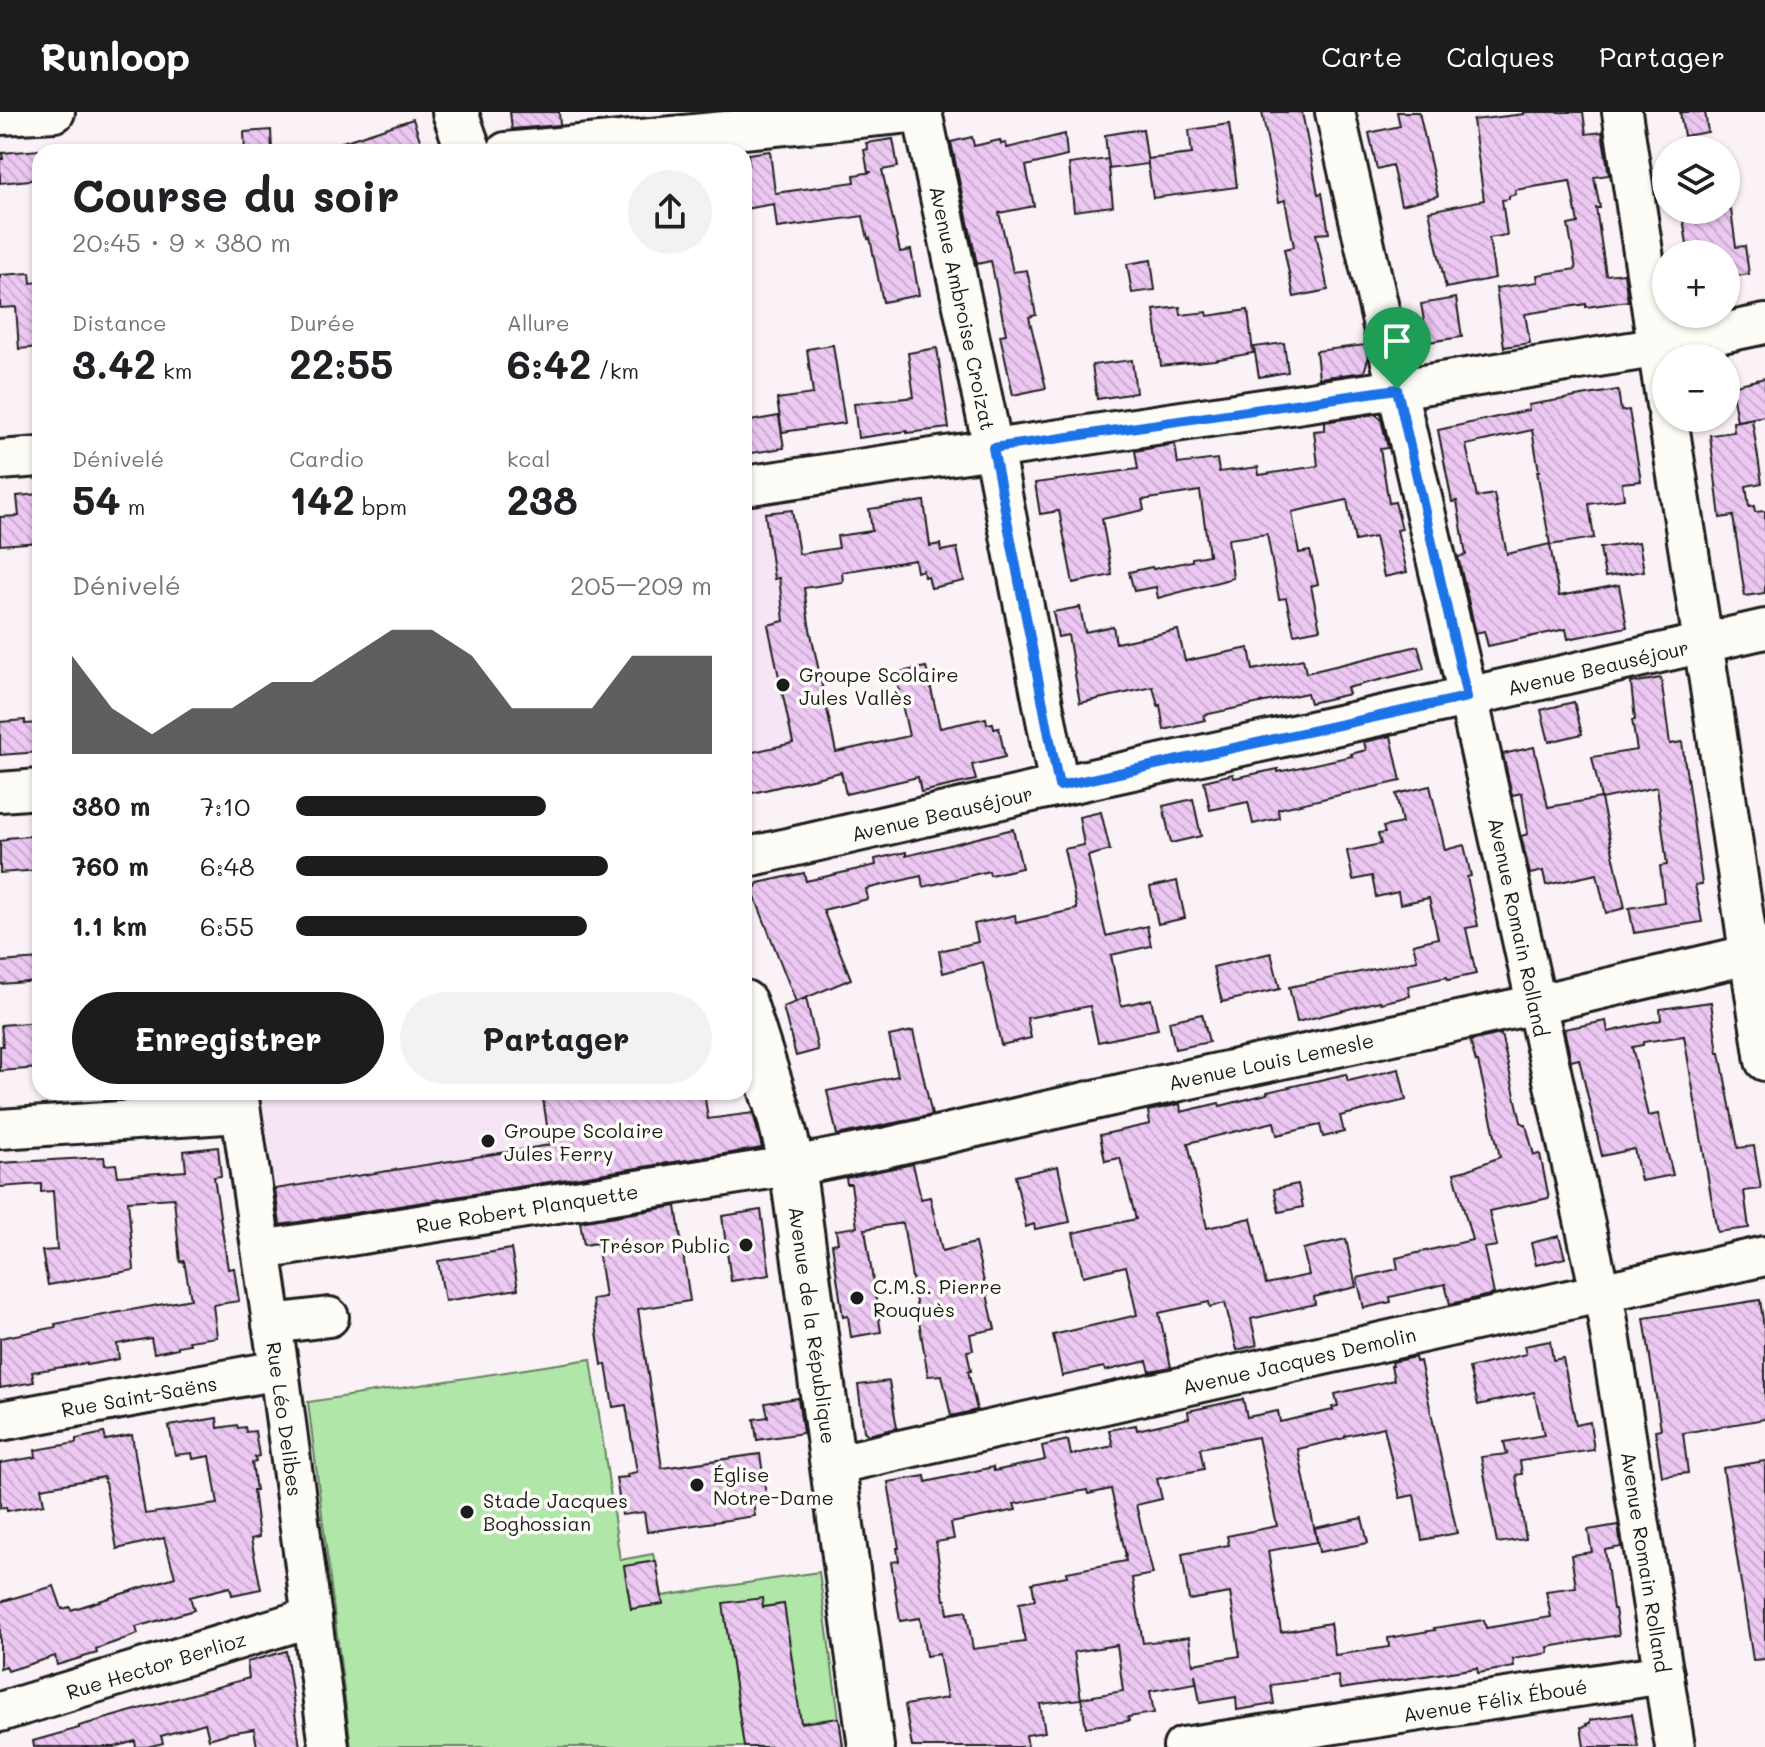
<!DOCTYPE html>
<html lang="fr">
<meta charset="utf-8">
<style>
body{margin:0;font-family:Mali,sans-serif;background:#f2f2f2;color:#202124;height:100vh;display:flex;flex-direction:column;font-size:30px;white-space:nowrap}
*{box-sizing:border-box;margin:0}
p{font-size:26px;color:#757577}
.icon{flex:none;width:44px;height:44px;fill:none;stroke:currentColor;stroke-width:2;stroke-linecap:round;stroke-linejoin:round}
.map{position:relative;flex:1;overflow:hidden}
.side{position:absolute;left:32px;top:32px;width:720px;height:956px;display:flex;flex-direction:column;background:#fff;border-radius:24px;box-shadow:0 2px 6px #0004}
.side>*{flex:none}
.buttons{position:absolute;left:1652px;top:24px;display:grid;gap:16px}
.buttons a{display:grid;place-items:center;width:88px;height:88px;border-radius:50%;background:#fff;box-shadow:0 2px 6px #0004;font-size:40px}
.pin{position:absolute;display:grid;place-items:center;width:68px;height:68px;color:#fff;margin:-82px -34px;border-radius:50% 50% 50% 0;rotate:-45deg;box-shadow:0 0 8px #0007}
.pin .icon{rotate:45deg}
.round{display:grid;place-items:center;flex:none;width:84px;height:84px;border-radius:42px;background:#f2f2f2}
.headline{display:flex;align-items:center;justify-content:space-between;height:136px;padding:0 40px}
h1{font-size:44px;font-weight:800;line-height:60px}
.figures{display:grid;grid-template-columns:repeat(3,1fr);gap:12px;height:136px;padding:8px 40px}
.figures div{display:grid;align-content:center}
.figures b{font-size:40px;font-weight:800}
.figures small{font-size:22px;font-weight:400}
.figures p{font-size:22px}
.chart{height:224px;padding:16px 40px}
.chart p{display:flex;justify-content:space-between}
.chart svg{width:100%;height:144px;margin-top:8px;fill:#1c1c1c;opacity:.7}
.cta{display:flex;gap:16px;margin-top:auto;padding:16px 40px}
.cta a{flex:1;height:92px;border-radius:48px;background:#1c1c1c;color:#fff;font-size:32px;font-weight:800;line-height:92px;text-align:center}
.cta a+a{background:#f2f2f2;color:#202124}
ul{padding:0 40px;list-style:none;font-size:26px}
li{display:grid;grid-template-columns:128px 96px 1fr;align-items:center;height:60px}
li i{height:20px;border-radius:10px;background:#1c1c1c}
header{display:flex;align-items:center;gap:48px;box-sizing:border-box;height:112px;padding:0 40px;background:#1c1c1c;color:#fff}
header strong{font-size:38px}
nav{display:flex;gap:44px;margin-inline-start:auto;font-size:28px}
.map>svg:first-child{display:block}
</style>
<header>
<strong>Runloop</strong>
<nav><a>Carte</a><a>Calques</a><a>Partager</a></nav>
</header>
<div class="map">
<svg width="1765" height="1635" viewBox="0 0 1765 1635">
<defs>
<pattern id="building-back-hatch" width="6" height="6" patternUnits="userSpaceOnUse" patternTransform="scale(2)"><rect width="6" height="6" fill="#ecc8f2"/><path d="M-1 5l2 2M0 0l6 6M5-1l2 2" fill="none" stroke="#caabcf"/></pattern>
</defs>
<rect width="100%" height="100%" fill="#faf2f6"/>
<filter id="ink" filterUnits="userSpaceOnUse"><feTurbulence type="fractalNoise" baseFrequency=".0125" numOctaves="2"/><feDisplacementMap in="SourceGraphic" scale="16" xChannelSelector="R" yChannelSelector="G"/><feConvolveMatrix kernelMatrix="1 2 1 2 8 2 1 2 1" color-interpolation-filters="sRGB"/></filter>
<g filter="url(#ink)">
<g fill="#f6e5f5">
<path d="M791,389L808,504L836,642L744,663V396Z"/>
<path d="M254,980H711L718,1059L273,1125Z"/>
</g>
<path fill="#b1e6a9" stroke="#668162" stroke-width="2" d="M591,1247L620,1448L653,1442L662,1484L819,1460L843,1635H351L308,1290Z"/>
<g fill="url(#building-back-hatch)" stroke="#1c1c1c" stroke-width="2" fill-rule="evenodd">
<path d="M510,0H559L560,13L512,17Z"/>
<path d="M1262,0H1302L1318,82L1322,81L1329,121L1316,122L1328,178L1294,185L1284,137L1294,135L1285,88L1279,90Z"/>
<path d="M1397,0H1419L1438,84L1401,93L1392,53L1377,57L1369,21L1400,14Z"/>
<path d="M1524,0H1583L1586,22L1602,20L1609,63L1594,65L1600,96H1596L1606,163L1624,161L1628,189L1586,195V192L1525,202L1530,231L1504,235L1496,176L1538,170L1537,163L1576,157L1568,113L1578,111L1570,69L1515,78L1516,82L1509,84V87L1502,88L1507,123L1489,126L1495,166L1446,176L1429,99L1484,88L1473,8L1524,2Z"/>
<path d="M1680,0H1705L1708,20L1684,24Z"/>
<path d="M413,7L424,40H325L324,36Z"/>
<path d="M1229,12L1237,75L1153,86L1147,47L1192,42L1189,18Z"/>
<path d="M1143,17L1148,52L1109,57L1105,23Z"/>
<path d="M271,18L272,40H245L244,20Z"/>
<path d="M1065,22L1067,44L1026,54L1034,94L999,101L1013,160L1027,158L1036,203L1029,205L1046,276L1013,283L1000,223L1006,222L991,149L977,152L951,30L972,25L974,34L1000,28L1001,32L1006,31L1007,36Z"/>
<path d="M893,27L898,55L882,58L900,140L911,138L919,183L883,190L870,126L868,127L863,104L777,116L774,92L744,97V53L749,52L748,42L770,39L775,81L855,70L854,63L872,60H868L864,38L868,37L866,31Z"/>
<path d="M40,38V67L0,71V47H3L2,41Z"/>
<path d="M1108,47L1113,94L1074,99L1069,52Z"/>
<path d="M1682,98H1731L1736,135L1745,134L1749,162L1726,166V142H1694L1693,132L1687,133Z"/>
<path d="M1151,148L1155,178L1132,181L1127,152Z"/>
<path d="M30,161L31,171L40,170V235L19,237L16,195L0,196V163Z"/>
<path d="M1456,186L1462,225L1428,230L1421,192Z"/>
<path d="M1180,195L1181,203L1207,200L1208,204L1248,198L1253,241L1214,248L1161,254L1154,198Z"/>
<path d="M1284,231L1288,260L1259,265L1254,235Z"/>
<path d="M833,233L845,311L782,320L777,287L813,282L807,237Z"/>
<path d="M1365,233L1368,247L1364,260L1319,266L1316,239Z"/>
<path d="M937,236L949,316L907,321V319L858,326L854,292L914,285L908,241Z"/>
<path d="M1132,248L1136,281L1097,287L1092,253Z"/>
<path d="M1765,266V304L1737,309L1731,274Z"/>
<path d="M1618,278L1621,299L1629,298L1641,369L1622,371L1624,387L1589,392L1594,426L1550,433L1559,484L1619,473L1627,515L1568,527L1566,517L1488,534L1484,519L1476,521L1458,445L1466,443L1457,389L1452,390L1438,318L1529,298L1528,293ZM1532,318L1539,359H1537L1550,432L1507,442L1494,382L1477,385L1466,333Z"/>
<path d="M1375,302L1381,307L1388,336L1380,337L1389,391L1395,390L1402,417L1397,418L1407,460L1384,465L1375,425L1355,429L1347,388L1292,400L1299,441L1310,439L1318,472L1311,474L1320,517L1294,522L1286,486L1279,487L1267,422L1228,427L1233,466L1158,486L1156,475L1134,479L1129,460L1152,455L1153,457L1192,449V446L1209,443L1200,379L1142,388L1144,398L1102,407L1112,463L1073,471L1059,399L1040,402L1035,371L1138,357L1135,339L1175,332L1178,352L1217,347L1219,360L1258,355L1259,363L1318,354L1314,319L1325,318V310Z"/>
<path d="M779,304L784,336L744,342V310Z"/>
<path d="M1752,307L1762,371L1746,374L1749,395L1754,394L1755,400L1765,399V481L1745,484L1733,404L1720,406L1710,323L1734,320L1733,310Z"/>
<path d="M40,382V430L0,433V405L19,404L17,384Z"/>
<path d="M924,389L930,434L940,432L941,439L957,436L964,469L931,476L928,464L924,465L923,458L917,460L915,448L842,460L843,470L804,476L809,512L836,640L909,624L895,561L926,555L940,616L986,606L987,612L993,611L994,617L999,616L1005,645L972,653L976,668L921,680L918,665L846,682L841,660L744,683V642L793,631L768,513L784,509L779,466L774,467L765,401L792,398L799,442L839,436L837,424L872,419L869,397Z"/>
<path d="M1639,430L1644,459L1605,465L1600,436Z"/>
<path d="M1080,495L1085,520L1113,514L1116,531L1178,518L1185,549L1249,536L1253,558L1303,547L1306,561L1418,534L1424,557L1347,576L1349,582L1310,591L1307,581L1204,603L1205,608L1164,618L1160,593L1158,594L1153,575L1080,591L1068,523L1058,525L1053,500Z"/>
<path d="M1661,566L1670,632L1682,630L1702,772L1695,773L1702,810L1634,821L1629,796L1664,790L1660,754L1667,753L1657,675L1601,687L1625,796L1606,801L1597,762L1546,773L1543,759L1530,762L1521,724L1528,722L1522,681L1512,683L1503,642L1534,635L1548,695L1601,686L1592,645L1637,638L1632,608H1635L1631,571Z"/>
<path d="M1574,590L1582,622L1549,630L1541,598Z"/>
<path d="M25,608V612L40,611V640L0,643V610Z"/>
<path d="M1391,624L1401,669L1278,697L1279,706L1253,712L1248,690L1210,698L1204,669L1233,662L1234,666L1278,657V660L1352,644L1351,642L1366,638L1364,630Z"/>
<path d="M1430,674L1445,738L1464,733L1471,764L1467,765L1478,814L1466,816L1476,862L1448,868L1447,865L1408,874L1410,884L1381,891L1380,889L1297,910L1289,875L1417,848L1413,832L1438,826L1429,786L1400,792L1398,780L1376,785L1372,764L1353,768L1347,739L1381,732L1378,722L1385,721L1383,715L1402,711L1396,682Z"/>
<path d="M1193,687L1201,724L1171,731L1163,694Z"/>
<path d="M1101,700L1110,738L1088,744L1106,824L1147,814L1151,834L1111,843L1121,894L1151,887L1158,917L1098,930L1090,894L1027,906L1031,926L1001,933L983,850L943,861L939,839L978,830L974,812L1015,803L1016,811L1077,797L1064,737L1084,733L1079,705Z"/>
<path d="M1013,717L1022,756L990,763L989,759L923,775L921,764L866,777L868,787L823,798L851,867L796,890L753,780L758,771L804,761L806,769L876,753L875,747L906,740V744Z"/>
<path d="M40,723V758L0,761V729L7,728V726Z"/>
<path d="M1177,769L1185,806L1158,812L1150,775Z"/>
<path d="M1271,841L1280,877L1222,890L1213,855Z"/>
<path d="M40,847V869L0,872V850Z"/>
<path d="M806,886L818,938L796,944L783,895Z"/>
<path d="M1711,890L1718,941H1720L1738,1036L1754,1034L1761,1077L1744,1079L1749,1116L1717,1120L1684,924L1643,930V933L1632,935L1648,1004L1658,1002L1673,1063L1641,1069L1634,1037L1602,1044L1579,947L1571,949L1564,917L1606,909L1608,920L1661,908L1660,897Z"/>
<path d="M1202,902L1209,930L1175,937L1169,909Z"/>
<path d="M40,910V956L0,959V934H3L1,913Z"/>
<path d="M913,919L932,1003L837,1023L827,979L898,964L889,924Z"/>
<path d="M1501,922L1521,1010L1526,1013L1534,1043L1540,1042L1549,1086L1489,1099L1497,1134L1484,1136L1494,1182L1450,1192L1445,1172L1390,1185L1391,1190L1364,1196L1357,1166L1398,1157L1396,1146L1472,1128L1454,1061L1467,1058L1500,1045L1478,950H1476L1470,929Z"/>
<path d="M1399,957L1406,988L1340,1004L1344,1020L1323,1025L1320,1013L1277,1023L1274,1010L1188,1031L1207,1116L1251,1106L1266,1172L1309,1163L1303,1137L1346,1127L1356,1175L1314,1185L1315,1192L1251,1207L1257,1233L1237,1238L1225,1191L1210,1195L1209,1190L1159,1201L1171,1255L1150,1259L1147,1249L1105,1259L1104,1255L1062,1264L1053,1223L1137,1203L1126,1154L1083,1164L1073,1121L1136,1107L1120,1046L1105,1049L1100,1023L1150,1012L1148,999L1180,992L1181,1000L1219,991L1220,994L1267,982V980L1346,962L1348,969Z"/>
<path d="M542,980H704L708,1007L753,1001L762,1036L280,1113L275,1077L550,1033Z"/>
<path d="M218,1035L221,1064L214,1065L228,1157L234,1156L239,1189L213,1193L217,1225L189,1229L190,1232L178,1234V1236L154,1241L151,1226L117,1232L119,1247L87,1253V1251L32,1260L34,1270L0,1276V1226L56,1215L55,1212L191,1187L184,1149L180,1150L174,1086L128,1089L134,1158L48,1173L42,1139L57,1138L53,1079L41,1080V1072L0,1075V1051L104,1045L105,1053L116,1052L118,1064L186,1059L184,1039Z"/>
<path d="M913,1052L921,1087L930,1085L942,1139L975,1131L995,1217L970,1222L973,1238L967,1239L971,1259H968L977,1298L951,1304L942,1263L928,1264L903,1111L865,1117L881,1220L851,1225L848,1204L843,1205L832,1132L838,1131L836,1118L857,1115L851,1072H847L846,1066Z"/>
<path d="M1058,1054L1070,1110L1035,1117L1034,1112L1026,1115L1015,1064Z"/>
<path d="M1298,1072L1303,1095L1279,1100L1274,1077Z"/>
<path d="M676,1094L690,1189L638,1197L662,1356L760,1342L766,1382L752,1384L755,1404L647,1420L644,1400L622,1403L616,1366L628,1365L627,1362L637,1360L626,1293L613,1295L606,1252L602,1253L592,1187L605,1185L597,1131L584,1133L580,1110Z"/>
<path d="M761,1098L770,1163L731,1169L722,1104Z"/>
<path d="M1559,1124L1565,1146L1536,1153L1531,1131Z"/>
<path d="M511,1137L518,1177L445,1189L438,1149Z"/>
<path d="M1760,1188L1765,1222V1307L1683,1321L1688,1361L1662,1364L1655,1318L1661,1317L1644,1206Z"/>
<path d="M1550,1229L1553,1248L1563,1246L1576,1313L1590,1310L1594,1338L1520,1349L1522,1362L1516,1363L1526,1427L1497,1431L1481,1345L1507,1342L1504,1330L1544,1323L1534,1280L1478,1293L1469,1256L1526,1242L1524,1234Z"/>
<path d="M1415,1245L1416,1250L1420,1249L1457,1421L1422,1428L1414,1383L1400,1386L1384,1315L1345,1324V1326L1298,1337L1317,1430L1268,1439L1281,1520L1330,1511L1335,1543L1389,1535L1388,1526L1435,1518L1434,1516L1484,1508L1486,1516L1551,1505L1546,1479L1576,1475L1571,1443L1592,1440L1588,1418L1618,1413L1621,1435L1605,1438L1613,1497H1615L1619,1523L1548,1535L1549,1541L1513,1547L1514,1555L1478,1561L1477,1556L1340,1577L1338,1564L1271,1573L1274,1592L1237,1598L1236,1585L1200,1591L1195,1562L1196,1571L1150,1579L1154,1601L1128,1605L1129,1609L1086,1615L1081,1586L1123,1579L1117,1533L1074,1540L1081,1587L1040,1592L1045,1620L1026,1623L1028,1635H912L905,1593L947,1586L939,1542L926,1544L920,1506L900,1509L891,1450L899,1449L897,1436H899L888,1370L925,1364L926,1370L993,1355L994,1359L1045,1348L1042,1334L1068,1328L1071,1343L1113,1334L1109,1318L1136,1313L1137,1318L1189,1306L1188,1299L1243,1287L1247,1305L1278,1299L1280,1310L1333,1298L1332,1295L1338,1294L1335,1282L1394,1268L1391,1254H1393L1392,1250ZM1258,1325L1277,1414L1227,1424L1229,1433L1182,1442L1189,1488L1230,1481L1240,1544L1193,1552L1189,1525L1143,1531L1132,1466L1153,1462L1136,1393L1162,1387L1157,1367L1204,1357L1200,1336ZM1111,1377L1126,1444H1125L1126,1449L1067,1460V1464L1032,1471L1035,1488L1019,1491L1025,1530L973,1537L966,1499L948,1502L946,1488H944L936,1430L954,1427L951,1411L1016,1398L1014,1392L1087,1378L1088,1382Z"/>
<path d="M889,1269L897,1316L868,1323L864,1319L858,1273Z"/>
<path d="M798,1286L803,1321L757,1328L754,1307L768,1305L765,1291Z"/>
<path d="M217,1306L218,1316L237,1313L238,1316L245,1315L246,1320L255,1319L259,1344L255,1345L256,1350L252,1351L256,1378H253L259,1425L251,1427L261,1477L232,1483L230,1475L190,1485L194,1498L136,1515L138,1522L96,1537L97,1541L57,1553L55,1544L8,1559L6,1554L0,1556V1490L54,1474L62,1497L70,1495L71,1498L175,1465L164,1426L117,1437L104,1365L41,1376L44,1392L7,1399L6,1395L0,1396V1351L36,1345L35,1338L76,1331V1327L104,1321L106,1328L132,1323L145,1402L218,1392L210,1344L193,1347L192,1341L175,1343L169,1314Z"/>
<path d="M1765,1349V1547L1753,1548L1723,1356Z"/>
<path d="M1362,1406L1368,1431L1319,1440L1315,1416Z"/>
<path d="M656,1449L663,1492L631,1497L624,1454Z"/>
<path d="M762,1486L763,1495L784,1492L801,1611L839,1606L843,1635H744L723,1491Z"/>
<path d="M286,1539L300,1635H257L254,1617L229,1621L209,1627L205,1611L161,1624L163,1631L147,1635H136L135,1629L115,1635H34L33,1629L79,1616V1614L249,1566L247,1550Z"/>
<path d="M1632,1602L1638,1635H1584L1581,1615L1587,1614L1586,1612L1590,1611V1608Z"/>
</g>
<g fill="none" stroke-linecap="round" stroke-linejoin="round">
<defs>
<g id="minor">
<path d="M922,0L993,336L1059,674"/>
<path d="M1335,0L1402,299L1472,602L1596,1162L1607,1203L1675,1635"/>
<path d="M1622,0L1666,293"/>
<path d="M0,3L55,0"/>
<path d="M506,40L921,0"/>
<path d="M1668,306L1709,569L1765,949"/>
<path d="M0,348L40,345"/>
<path d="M744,374L1397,277L1642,238L1765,212"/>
<path d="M0,680L40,677"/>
<path d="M744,746L1041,678L1480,582L1765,517"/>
<path d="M238,980L279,1258L329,1635"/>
<path d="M0,1017L240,1001"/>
<path d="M262,1138L814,1050L884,1036L1125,981L1555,888L1765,839"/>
<path d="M272,1212L329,1205"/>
<path d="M0,1309L279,1258"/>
<path d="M833,1353L1765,1144"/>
<path d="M0,1600L312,1505"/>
<path d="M1183,1635L1664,1562"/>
</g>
<g id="major">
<path d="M455,0L469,40"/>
<path d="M744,891L779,1001L792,1053L871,1635"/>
</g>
</defs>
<use href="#minor" stroke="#1c1c1c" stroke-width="44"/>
<use href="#major" stroke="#1c1c1c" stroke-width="50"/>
<use href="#minor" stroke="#fdfcf7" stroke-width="38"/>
<use href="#major" stroke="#fdfcf7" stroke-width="44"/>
</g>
</g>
<g fill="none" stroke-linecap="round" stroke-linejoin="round" filter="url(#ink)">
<defs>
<path id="route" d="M1397,277L1467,585L1059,674L993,336Z"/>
</defs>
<use href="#route" stroke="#fff" stroke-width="16"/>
<use href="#route" stroke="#1a73e8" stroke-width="10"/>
</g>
<g fill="#1c1c1c" stroke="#fdfcf7" stroke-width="3">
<circle cx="783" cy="573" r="8"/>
<circle cx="488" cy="1029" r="8"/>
<circle cx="746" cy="1133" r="8"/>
<circle cx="857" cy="1186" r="8"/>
<circle cx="697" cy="1373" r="8"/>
<circle cx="467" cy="1400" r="8"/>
</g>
<g text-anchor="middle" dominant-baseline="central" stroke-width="7" stroke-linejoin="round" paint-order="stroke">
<g font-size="20" fill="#1c1c1c" stroke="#fdfcf7">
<text transform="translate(963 196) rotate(78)">Avenue Ambroise Croizat</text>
<text transform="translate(1598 555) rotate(-13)">Avenue Beauséjour</text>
<text transform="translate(942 701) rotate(-13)">Avenue Beauséjour</text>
<text transform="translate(1519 815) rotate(78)">Avenue Romain Rolland</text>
<text transform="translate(1271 949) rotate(-12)">Avenue Louis Lemesle</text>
<text transform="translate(527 1096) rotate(-9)">Rue Robert Planquette</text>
<text transform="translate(813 1213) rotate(82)">Avenue de la République</text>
<text transform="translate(1299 1248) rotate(-13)">Avenue Jacques Demolin</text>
<text transform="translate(139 1284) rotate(-10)">Rue Saint-Saëns</text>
<text transform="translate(285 1307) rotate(82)">Rue Léo Delibes</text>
<text transform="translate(1646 1450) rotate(81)">Avenue Romain Rolland</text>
<text transform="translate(156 1553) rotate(-17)">Rue Hector Berlioz</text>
<text transform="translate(1495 1588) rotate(-9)">Avenue Félix Éboué</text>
</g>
<g font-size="20" fill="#1c1c1c" stroke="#fdfcf7" text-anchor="start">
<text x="799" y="562">Groupe Scolaire<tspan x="799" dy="23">Jules Vallès</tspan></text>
<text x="504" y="1018">Groupe Scolaire<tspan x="504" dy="23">Jules Ferry</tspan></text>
<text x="730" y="1133" text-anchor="end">Trésor Public</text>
<text x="873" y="1174">C.M.S. Pierre<tspan x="873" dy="23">Rouquès</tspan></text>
<text x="713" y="1362">Église<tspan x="713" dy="23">Notre-Dame</tspan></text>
<text x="483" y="1388">Stade Jacques<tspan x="483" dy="23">Boghossian</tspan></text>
</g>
</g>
</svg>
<div class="buttons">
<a><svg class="icon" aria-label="layers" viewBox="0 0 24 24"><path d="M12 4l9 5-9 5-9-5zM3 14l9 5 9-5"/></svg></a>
<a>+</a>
<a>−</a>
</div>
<div class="pin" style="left:1397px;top:277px;background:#1e9e55"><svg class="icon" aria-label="arrive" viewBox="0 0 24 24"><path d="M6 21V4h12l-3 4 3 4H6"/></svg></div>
<section class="side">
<div class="headline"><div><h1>Course du soir</h1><p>20:45 · 9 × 380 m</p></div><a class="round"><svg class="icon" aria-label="share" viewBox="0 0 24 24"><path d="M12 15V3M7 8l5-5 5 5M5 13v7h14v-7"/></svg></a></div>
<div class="figures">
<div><p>Distance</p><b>3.42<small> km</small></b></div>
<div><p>Durée</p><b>22:55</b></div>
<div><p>Allure</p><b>6:42<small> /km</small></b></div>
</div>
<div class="figures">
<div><p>Dénivelé</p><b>54<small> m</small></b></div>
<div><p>Cardio</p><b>142<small> bpm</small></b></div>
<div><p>kcal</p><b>238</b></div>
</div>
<div class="chart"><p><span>Dénivelé</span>205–209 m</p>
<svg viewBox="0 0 160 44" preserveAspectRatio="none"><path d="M0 44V14L10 30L20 38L30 30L40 30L50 22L60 22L70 14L80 6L90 6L100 14L110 30L120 30L130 30L140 14L150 14L160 14V44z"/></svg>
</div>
<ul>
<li><b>380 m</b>7:10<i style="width:60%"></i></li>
<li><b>760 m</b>6:48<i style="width:75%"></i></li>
<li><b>1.1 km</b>6:55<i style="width:70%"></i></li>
</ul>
<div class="cta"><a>Enregistrer</a><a>Partager</a></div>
</section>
</div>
